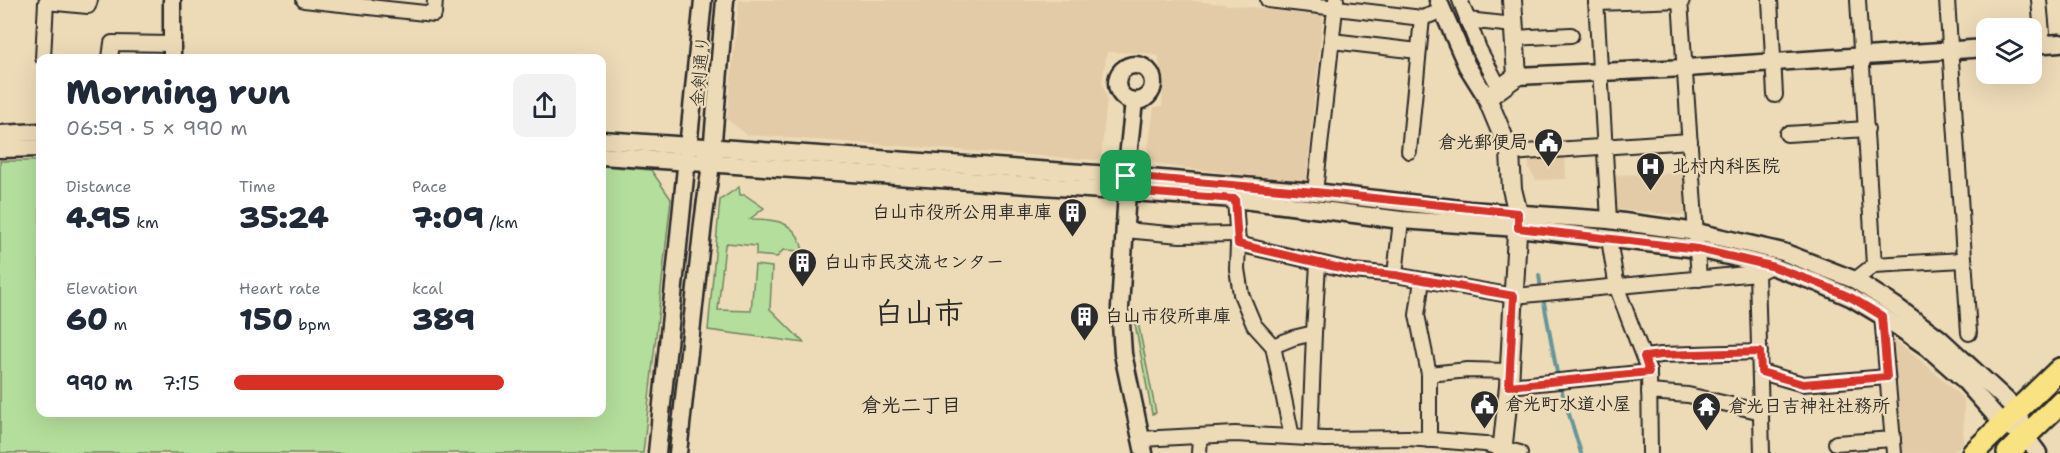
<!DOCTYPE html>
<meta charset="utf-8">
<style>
body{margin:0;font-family:"Shantell Sans","Klee One",sans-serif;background:#f2f2f3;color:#1f2937;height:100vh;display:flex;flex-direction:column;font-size:22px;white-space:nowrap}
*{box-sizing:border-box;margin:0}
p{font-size:20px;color:#747a83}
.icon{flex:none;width:33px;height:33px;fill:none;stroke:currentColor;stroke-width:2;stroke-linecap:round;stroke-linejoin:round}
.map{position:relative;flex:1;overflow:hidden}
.drawer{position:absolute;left:36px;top:54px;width:570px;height:363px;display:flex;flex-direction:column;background:#fff;border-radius:12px;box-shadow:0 6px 24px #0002}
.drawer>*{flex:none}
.controls{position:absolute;left:1976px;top:18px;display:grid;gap:12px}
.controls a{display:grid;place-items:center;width:66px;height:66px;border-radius:12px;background:#fff;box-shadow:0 6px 24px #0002;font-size:30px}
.pin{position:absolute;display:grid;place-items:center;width:51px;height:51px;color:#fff;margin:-26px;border-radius:12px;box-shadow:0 3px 9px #0006}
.round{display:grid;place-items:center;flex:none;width:63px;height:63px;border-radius:12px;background:#f2f2f3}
.headline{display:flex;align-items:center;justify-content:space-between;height:102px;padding:0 30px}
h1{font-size:33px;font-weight:800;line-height:45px}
.metrics{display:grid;grid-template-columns:repeat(3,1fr);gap:9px;height:102px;padding:6px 30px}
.metrics div{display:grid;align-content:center}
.metrics b{font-size:30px;font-weight:800}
.metrics small{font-size:16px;font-weight:400}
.metrics p{font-size:16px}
ul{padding:0 30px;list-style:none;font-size:20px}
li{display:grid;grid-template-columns:96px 72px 1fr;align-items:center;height:45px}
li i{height:15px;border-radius:8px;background:#d93025}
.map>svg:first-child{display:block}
</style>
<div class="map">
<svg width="2060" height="453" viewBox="0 0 2060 453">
<rect width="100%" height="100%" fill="#eddab7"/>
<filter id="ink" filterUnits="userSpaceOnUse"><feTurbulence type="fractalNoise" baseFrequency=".0167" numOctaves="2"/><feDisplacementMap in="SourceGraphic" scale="12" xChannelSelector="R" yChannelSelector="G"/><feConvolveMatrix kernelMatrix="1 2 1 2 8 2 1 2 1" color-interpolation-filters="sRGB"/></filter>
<g filter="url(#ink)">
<g fill="#e4cba7">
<path d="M739,0H1186L1323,15L1306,182L1160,165L1147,157L1154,107L1162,106L1164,76L1160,73L1159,56L1144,53L1107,52L1102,82L1107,98L1101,157L1095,160L747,135L727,119Z"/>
<path d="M1565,149L1566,179L1536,180L1529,168L1528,150Z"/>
<path d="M1687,173L1691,216L1613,209L1611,175Z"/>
<path d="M1889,335L1931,369L1964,399L1963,443L1953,453H1898Z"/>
</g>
<g fill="#b4de9b" stroke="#708463" stroke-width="1.5">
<path d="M0,161H40V412H602V166L651,170L671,199L643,453H0Z"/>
<path d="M739,187L740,195H745L764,208L750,219C776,219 797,221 803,251L783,250L777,257L756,255V246L727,243L725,245L718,310L751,311L755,265L772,267L770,309L804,343L708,330L720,200Z"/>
<path d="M1136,312L1156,413L1152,414L1133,313Z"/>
</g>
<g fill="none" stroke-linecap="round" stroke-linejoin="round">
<g stroke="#659699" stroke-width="4">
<path d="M696,216L697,201"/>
<path d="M1539,275L1541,289"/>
<path d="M1543,297L1558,378"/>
<path d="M1560,385L1581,453"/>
</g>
<defs>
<g id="minor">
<path d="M304,0L434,14L435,0"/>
<path d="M1268,0L1422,18L1442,11"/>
<path d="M1460,0L1479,49L1500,89"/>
<path d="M1596,0L1609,220"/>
<path d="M1680,0L1699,279"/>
<path d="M1770,0L1775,95"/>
<path d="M1858,0L1874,265"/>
<path d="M1947,0L1969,333"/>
<path d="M2039,0L2043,44"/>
<path d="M1596,3L1682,0"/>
<path d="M1467,20L1514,25"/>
<path d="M1514,38L1571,35"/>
<path d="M1332,41L1418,51"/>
<path d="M43,58L46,2L88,6L90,0"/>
<path d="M110,58L112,43L172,44"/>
<path d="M1787,134L1867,129"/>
<path d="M1409,151L1422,18"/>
<path d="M1510,153L1690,141"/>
<path d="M1315,192L1336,0"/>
<path d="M1235,199L1238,244L1237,269L1241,294L1254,325L1273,346L1292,437"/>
<path d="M1125,230L1180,235L1236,234"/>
<path d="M1609,239L1617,288L1649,372L1650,453"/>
<path d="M1238,244L1353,271L1395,275L1514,296L1757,273L1771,266"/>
<path d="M1757,273L1762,453"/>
<path d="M1395,275L1401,220"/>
<path d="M1422,280L1417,315L1429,374V440"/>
<path d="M1855,280L1874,265L1963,260"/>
<path d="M1882,316L1894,453"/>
<path d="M1273,346L1293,338L1314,333L1318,263"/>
<path d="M1644,357L1661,355L1760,352"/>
<path d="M1761,372L1803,384L1887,377"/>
<path d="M1429,374L1468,370L1509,371"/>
<path d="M1509,386L1649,372"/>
<path d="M1649,392L1688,395L1762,412"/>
<path d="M1310,438L1314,333"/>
<path d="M1141,439L1235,434L1325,439L1408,438L1485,444L1520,453"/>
<path d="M1836,443L1893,439"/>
<path d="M1199,453L1200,437"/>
</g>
<g id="tertiary">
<path d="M172,0V58"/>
<path d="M1438,0L1467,66L1487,98"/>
<path d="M2031,45L2060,43"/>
<circle cx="1135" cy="83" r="18"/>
<path d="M1517,76L1686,68L1986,48"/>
<path d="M1134,101L1126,176L1127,191L1120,308L1123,354L1144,453"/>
<path d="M0,134L40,132"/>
<path d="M602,140L1126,176L1315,192L1469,210L1609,220L1697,232L1783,252L1855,280L1894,305L1939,338L2017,410L2026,437L2038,453"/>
<path d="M0,149L40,148"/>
<path d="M602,156L1235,199L1401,220L1518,228L1698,249L1771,266L1818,283L1852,298L1882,316L1927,347L1962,378L2003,424L2013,429"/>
<path d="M657,453L703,0"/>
<path d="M678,453L703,223L711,164L725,0"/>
</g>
<path id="secondary" d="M1502,453L1509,386L1518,213L1512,189L1510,153L1487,98L1517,76L1512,0"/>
<g id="trunk">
<path d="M1973,453L2060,369"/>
<path d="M2008,453L2060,403"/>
</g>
</defs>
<use href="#minor" stroke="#2b2b2b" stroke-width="18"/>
<use href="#tertiary" stroke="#2b2b2b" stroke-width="21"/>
<use href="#secondary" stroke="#2b2b2b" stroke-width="22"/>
<use href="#trunk" stroke="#2b2b2b" stroke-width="26"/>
<use href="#minor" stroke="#eddab7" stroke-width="14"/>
<use href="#tertiary" stroke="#eddab7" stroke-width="16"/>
<use href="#secondary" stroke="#eddab7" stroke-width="18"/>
<use href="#trunk" stroke="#f8e281" stroke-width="21"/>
</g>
</g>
<g fill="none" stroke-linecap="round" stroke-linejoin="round" filter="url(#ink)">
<defs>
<path id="route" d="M1126,176L1315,192L1518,213V228L1698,249L1771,266L1818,283L1852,298L1882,316L1887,377L1803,384L1761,372L1760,352L1661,355L1644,357L1649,372L1509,386L1514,296L1395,275L1353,271L1238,244L1235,199L1127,191Z"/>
</defs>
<use href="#route" stroke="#fff" stroke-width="12"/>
<use href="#route" stroke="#d93025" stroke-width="8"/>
</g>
<defs>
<symbol id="civic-pin" viewBox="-11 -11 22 30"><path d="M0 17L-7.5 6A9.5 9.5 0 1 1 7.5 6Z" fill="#2b2b2b" stroke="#eddab7"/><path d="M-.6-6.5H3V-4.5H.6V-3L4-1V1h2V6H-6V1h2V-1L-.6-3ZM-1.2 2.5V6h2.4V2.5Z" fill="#fff"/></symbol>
<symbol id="hospital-pin" viewBox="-11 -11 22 30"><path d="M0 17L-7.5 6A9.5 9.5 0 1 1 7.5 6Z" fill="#2b2b2b" stroke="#eddab7"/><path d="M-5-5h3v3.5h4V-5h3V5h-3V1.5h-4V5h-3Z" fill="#fff"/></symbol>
<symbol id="building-pin" viewBox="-11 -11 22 30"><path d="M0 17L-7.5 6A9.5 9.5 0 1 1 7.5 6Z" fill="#2b2b2b" stroke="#eddab7"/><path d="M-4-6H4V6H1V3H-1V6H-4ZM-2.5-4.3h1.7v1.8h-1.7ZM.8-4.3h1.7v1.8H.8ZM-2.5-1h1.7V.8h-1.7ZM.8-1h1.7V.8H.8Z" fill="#fff"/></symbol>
<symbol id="temple-pin" viewBox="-11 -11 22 30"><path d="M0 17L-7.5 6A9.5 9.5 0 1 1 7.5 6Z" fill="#2b2b2b" stroke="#eddab7"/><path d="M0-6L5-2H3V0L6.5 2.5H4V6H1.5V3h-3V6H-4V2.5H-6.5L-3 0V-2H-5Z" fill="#fff"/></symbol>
</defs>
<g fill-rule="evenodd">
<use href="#civic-pin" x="1532" y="126" width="33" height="45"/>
<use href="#hospital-pin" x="1634" y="150" width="33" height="45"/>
<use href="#building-pin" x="1056" y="196" width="33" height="45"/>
<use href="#building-pin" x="786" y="246" width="33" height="45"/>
<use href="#building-pin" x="1068" y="300" width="33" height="45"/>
<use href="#civic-pin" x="1468" y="388" width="33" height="45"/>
<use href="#temple-pin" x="1690" y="390" width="33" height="45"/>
</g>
<g text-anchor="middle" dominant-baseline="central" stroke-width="5" stroke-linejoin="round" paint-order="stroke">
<g font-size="18" fill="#2b2b2b" stroke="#eddab7">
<text transform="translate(700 71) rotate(-85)">金剣通り</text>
</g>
<g font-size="18" font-weight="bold" fill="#2b2b2b" stroke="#eddab7" text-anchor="start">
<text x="1528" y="142" text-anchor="end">倉光郵便局</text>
<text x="1672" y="166">北村内科医院</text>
<text x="1052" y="212" text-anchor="end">白山市役所公用車車庫</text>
<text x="824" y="262">白山市民交流センター</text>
<text x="1105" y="316">白山市役所車庫</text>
<text x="1505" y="404">倉光町水道小屋</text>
<text x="1728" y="406">倉光日吉神社社務所</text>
</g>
<g font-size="20" font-weight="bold" fill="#2b2b2b" stroke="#eddab7">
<text x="911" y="405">倉光二丁目</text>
</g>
<g font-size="30" font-weight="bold" fill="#2b2b2b" stroke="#eddab7">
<text x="919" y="312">白山市</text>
</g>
</g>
</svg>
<div class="controls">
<a><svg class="icon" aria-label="layers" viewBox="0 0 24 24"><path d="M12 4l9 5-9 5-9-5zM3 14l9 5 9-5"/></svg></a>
</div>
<div class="pin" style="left:1126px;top:176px;background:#1e9e55"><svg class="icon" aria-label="arrive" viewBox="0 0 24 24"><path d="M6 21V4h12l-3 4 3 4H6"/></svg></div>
<section class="drawer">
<div class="headline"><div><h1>Morning run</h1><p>06:59 · 5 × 990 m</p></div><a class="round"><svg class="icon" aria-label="share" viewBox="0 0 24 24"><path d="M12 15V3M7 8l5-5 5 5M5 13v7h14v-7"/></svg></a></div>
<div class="metrics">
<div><p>Distance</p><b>4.95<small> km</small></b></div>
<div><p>Time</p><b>35:24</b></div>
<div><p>Pace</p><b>7:09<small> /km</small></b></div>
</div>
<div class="metrics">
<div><p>Elevation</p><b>60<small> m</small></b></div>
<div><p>Heart rate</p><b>150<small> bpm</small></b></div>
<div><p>kcal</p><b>389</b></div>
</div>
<ul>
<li><b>990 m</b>7:15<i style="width:79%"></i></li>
</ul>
</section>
</div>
